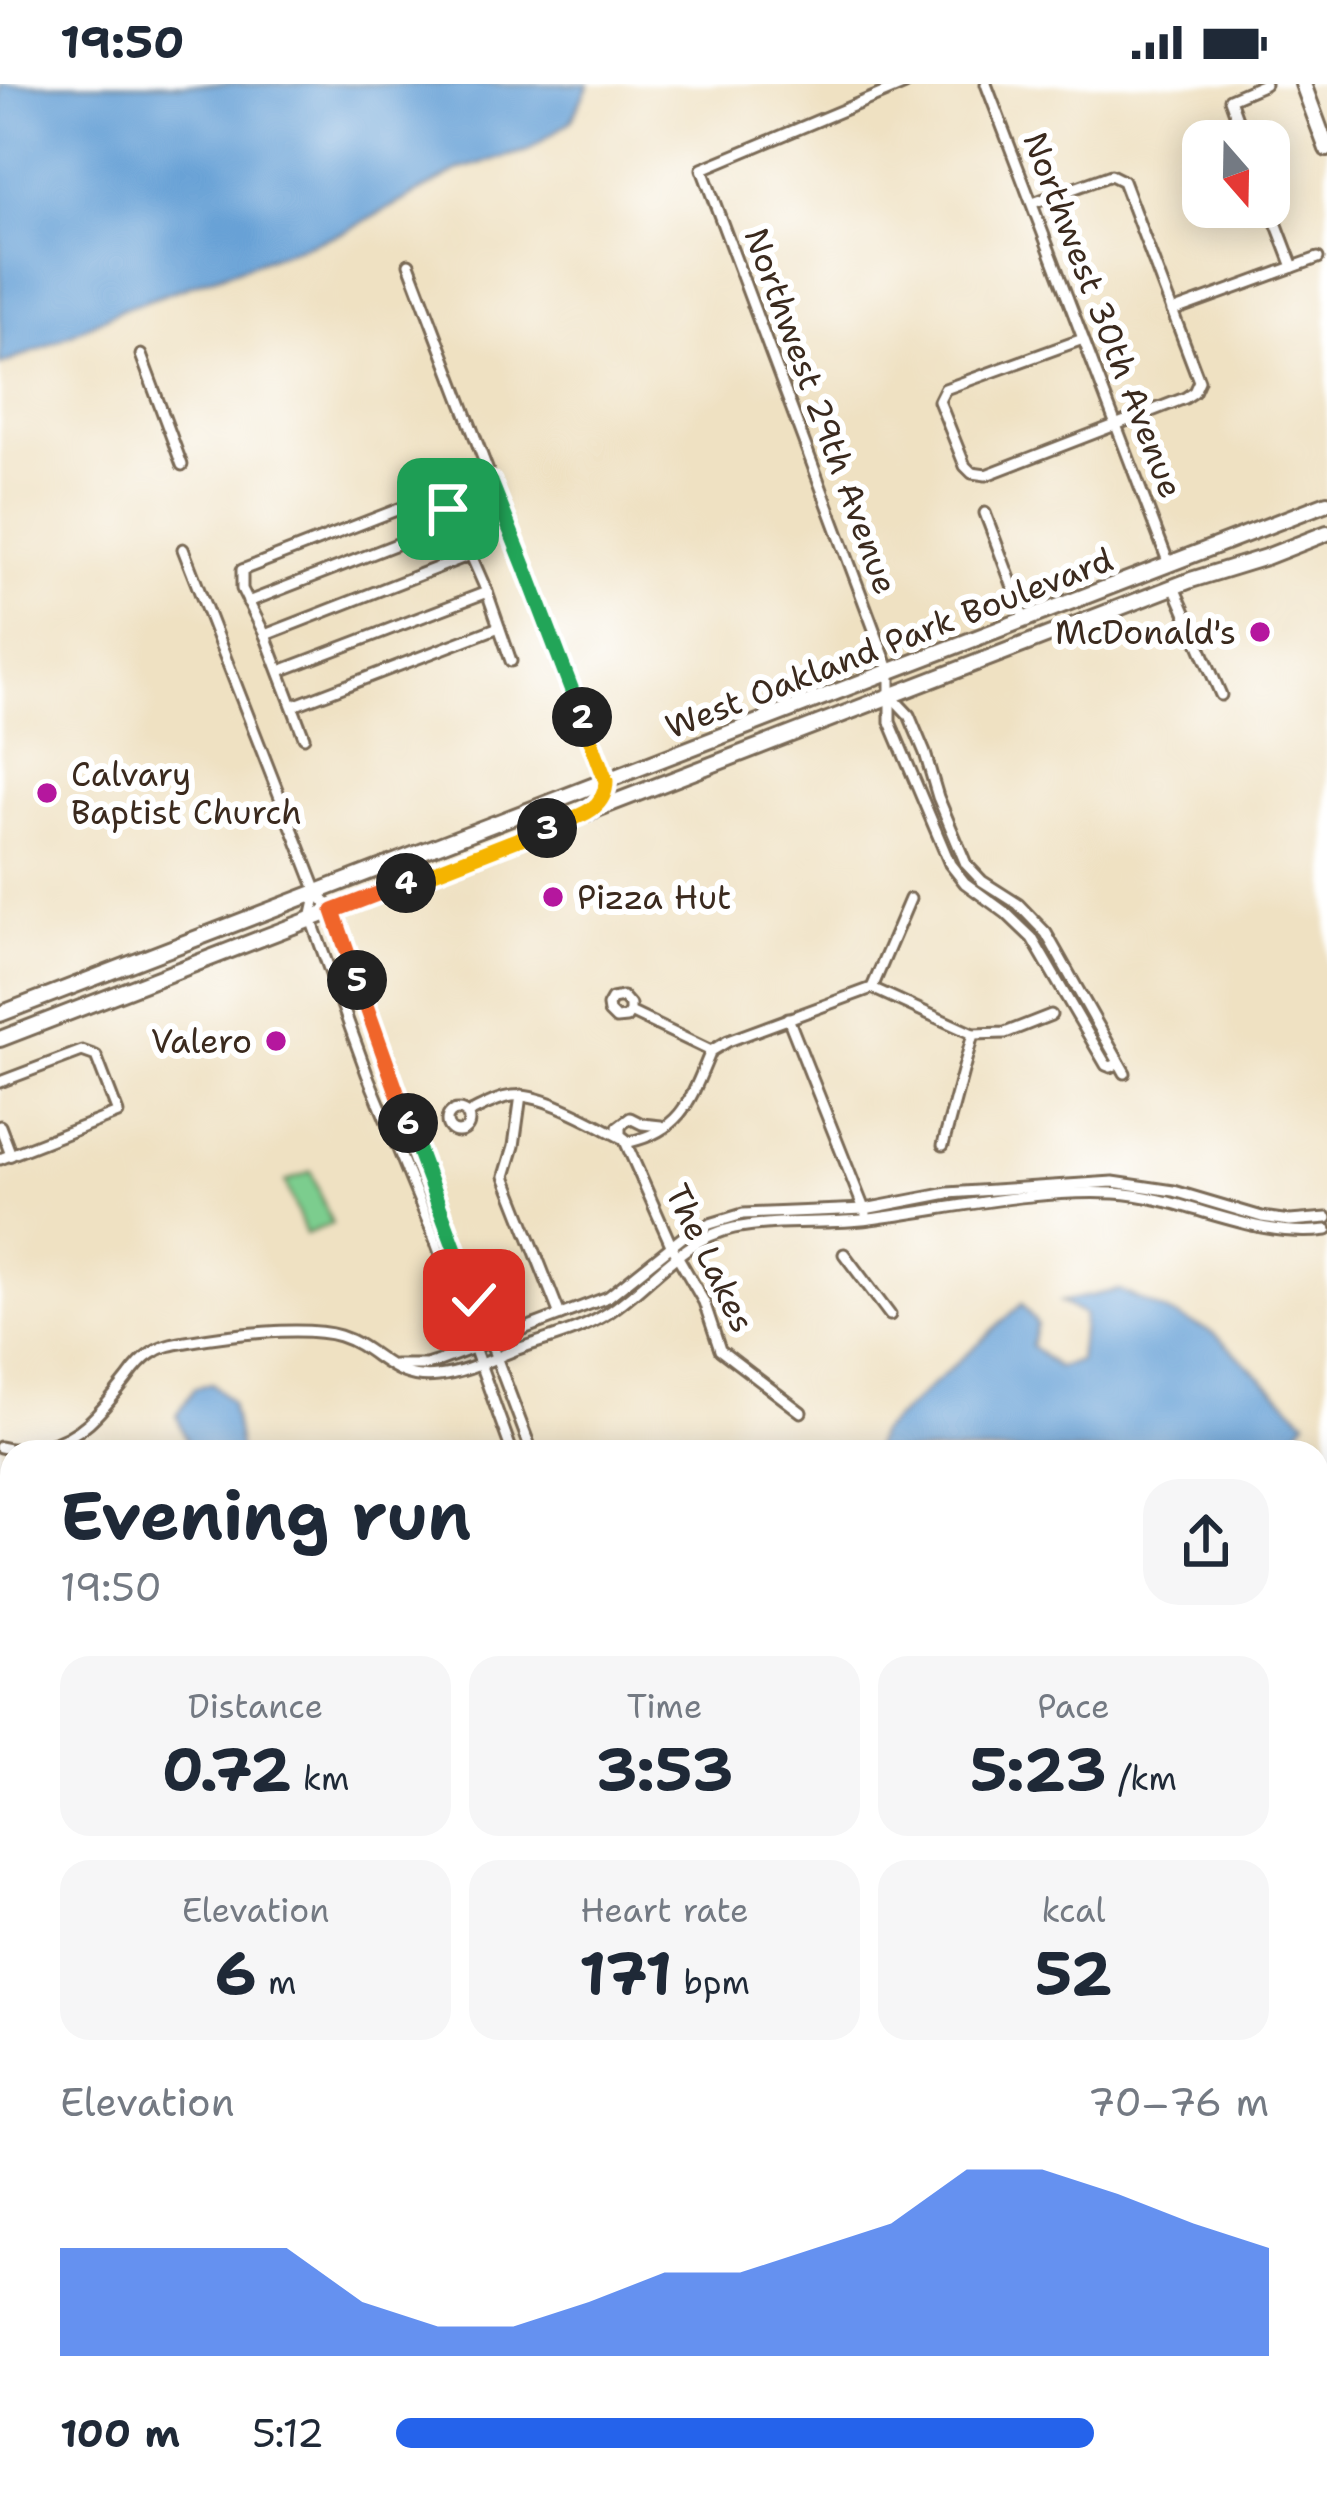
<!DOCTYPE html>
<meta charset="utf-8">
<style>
body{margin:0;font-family:"Shantell Sans",sans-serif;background:#f6f6f7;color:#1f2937;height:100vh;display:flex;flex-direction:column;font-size:45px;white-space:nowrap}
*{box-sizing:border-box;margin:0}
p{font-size:39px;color:#747a83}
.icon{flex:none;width:66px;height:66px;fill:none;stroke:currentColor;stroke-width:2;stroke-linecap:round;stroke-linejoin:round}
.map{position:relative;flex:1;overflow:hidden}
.sheet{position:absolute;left:0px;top:1356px;width:1329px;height:1065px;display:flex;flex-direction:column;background:#fff;border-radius:36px 36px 0 0;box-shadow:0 6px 30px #0003}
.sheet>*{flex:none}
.needle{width:78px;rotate:160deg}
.buttons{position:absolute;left:1182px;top:36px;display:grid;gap:24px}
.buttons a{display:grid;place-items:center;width:108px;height:108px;border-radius:24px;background:#fff;box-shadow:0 6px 30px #0003;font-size:60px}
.pin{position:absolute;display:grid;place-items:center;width:102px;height:102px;color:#fff;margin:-51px;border-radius:24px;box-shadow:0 6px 18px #0006}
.km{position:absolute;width:60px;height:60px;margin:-30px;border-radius:50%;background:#222;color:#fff;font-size:33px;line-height:60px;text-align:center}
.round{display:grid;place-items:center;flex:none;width:126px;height:126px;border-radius:36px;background:#f6f6f7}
.summary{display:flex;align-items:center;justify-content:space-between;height:204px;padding:0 60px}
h1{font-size:66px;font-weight:700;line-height:90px}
.figures{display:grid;grid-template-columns:repeat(3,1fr);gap:18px;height:204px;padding:12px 60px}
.figures div{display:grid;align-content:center;border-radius:30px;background:#f6f6f7;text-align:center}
.figures b{font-size:60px;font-weight:700}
.figures small{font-size:33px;font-weight:400}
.figures p{font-size:33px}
.chart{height:336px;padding:24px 60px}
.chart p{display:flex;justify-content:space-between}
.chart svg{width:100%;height:216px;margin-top:12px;fill:#2563eb;opacity:.7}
ul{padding:0 60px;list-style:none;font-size:39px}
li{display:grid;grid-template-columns:192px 144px 1fr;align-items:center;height:90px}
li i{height:30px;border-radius:15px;background:#2563eb}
.status{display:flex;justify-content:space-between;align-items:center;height:84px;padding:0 60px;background:#fff;direction:ltr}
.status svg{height:33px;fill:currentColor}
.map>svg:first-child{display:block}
</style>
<div class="status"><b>19:50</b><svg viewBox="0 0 49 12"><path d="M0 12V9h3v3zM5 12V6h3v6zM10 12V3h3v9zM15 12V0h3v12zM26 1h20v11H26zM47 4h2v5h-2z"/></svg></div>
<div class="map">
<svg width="1327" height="2420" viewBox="0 0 1327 2420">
<rect width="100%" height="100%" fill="#fff"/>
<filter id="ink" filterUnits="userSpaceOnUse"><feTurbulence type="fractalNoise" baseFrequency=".00833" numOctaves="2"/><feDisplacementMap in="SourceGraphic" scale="24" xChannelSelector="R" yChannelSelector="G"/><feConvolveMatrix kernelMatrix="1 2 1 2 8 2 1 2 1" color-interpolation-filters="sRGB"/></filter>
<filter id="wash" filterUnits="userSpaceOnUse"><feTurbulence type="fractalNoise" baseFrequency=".004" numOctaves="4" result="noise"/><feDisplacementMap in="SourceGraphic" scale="48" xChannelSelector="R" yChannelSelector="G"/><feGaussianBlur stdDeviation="2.7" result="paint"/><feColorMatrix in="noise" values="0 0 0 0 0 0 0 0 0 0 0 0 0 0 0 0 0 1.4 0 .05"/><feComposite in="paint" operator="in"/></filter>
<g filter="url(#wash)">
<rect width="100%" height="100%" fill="#efe1c2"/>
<path fill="#7ccd8e" stroke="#5c7c56" stroke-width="3" d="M311,1087L332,1140L306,1150L285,1098Z"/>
<g fill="#67a1d6" stroke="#51667a" stroke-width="3">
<path d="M0,0H589L571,37L527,67L461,85L347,147L122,225L41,265L0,281Z"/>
<path d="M1119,1206L1215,1250L1306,1336L1278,1368H873L878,1350L1022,1220L1037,1240L1031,1262L1058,1284L1079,1277L1084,1231L1061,1218Z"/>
<path d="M212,1299L231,1318L240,1368H191L177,1332L194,1304Z"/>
<path d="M12,1625V2277L0,2281V1630Z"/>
<path d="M1317,2026L1327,2034V2420H274L302,2409H1317Z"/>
<path d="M12,2307V2357L0,2362V2311Z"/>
</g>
</g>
<g filter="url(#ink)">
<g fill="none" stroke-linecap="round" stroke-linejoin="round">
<defs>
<g id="street">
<path d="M905,0L702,85L890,588V638L950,780L965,799L1006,829L1032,854L1106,981L1111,983L1119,979"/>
<path d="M986,0L1169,480"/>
<path d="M1245,57L1230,15L1265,0"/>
<path d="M1033,119L1111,91L1123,97L1199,297L1194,308L1185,314L986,391L972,389L965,382L939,317L945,305L1083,255"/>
<path d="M1269,120L1293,183"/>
<path d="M409,180L606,697"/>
<path d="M1172,227L1318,174"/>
<path d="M141,271L182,381"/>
<path d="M448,425L491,397"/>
<path d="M985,429L1025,535"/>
<path d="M183,465L317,808L311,835L367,990L433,1150L512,1368"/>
<path d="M1174,503L1221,611"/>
<path d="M248,518L456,437"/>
<path d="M265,551L470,471"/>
<path d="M280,587L487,508"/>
<path d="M891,612L909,631L925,669L938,713L966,780L982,797L1018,820L1046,849L1125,989"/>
<path d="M293,622L499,543"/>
<path d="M304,653L265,551L242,505V486L417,418L435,417L448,425L456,437L487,508L511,577"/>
<path d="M317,809L333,827L411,1048L532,1368"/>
<path d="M872,904L973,950L1005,949L1051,931"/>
<path d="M630,928L626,934L616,935L609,928L608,922L612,915L623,913L630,921V928L711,967"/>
<path d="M788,934L866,1130"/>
<path d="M711,967L728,957L872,904L910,815"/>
<path d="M0,998L82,967L96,972L118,1029L0,1075"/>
<path d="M521,1011L514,1062L505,1092L560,1231"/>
<circle cx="458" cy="1037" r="11"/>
<path d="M467,1030C482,1023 496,1014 512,1012C542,1009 596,1040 622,1054"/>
<path d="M0,1042L11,1071"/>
<path d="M618,1043L630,1034L642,1040L661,1042"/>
<path d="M620,1043V1051L629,1058C683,1046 691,1014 711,967"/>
<path d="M625,1057L671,1161L704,1218L720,1266L801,1328"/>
<path d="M943,1061L973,950"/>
<path d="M844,1170L890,1231"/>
<path d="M394,1281H426L439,1277L608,1213L683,1153L710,1140L743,1130L865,1125L948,1109L1113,1098L1174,1107L1262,1133L1290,1137L1327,1134"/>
<path d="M0,1363C14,1367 30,1366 45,1362C84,1352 103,1325 127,1295C134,1285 142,1275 152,1269C162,1262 174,1260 186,1258C225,1251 304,1241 340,1252C378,1264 392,1298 438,1292C465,1289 490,1276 515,1266C545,1255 581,1247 608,1229C651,1201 681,1155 734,1144C779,1135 825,1141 870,1135C949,1125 1034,1105 1114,1109C1187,1113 1253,1156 1327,1146"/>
<path d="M1317,1595L1327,1589"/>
<path d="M1317,1611L1327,1607"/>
</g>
<g id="secondary">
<path d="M1317,1914L1327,1910"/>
<path d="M0,2418L22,2409"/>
</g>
<g id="primary">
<path d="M1303,0L1327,65"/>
<path d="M0,930L1327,419"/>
<path d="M0,955L1191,496L1266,473L1327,449"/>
</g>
</defs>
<use href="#street" stroke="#7a6a57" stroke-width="15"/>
<use href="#secondary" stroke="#7a6a57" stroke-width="18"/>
<use href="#primary" stroke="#7a6a57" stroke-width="20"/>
<use href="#street" stroke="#fff" stroke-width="9"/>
<use href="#secondary" stroke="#fff" stroke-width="12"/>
<use href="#primary" stroke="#fff" stroke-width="14"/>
</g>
</g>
<g fill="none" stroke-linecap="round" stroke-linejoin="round" filter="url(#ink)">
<defs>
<path id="split-1" d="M448,425L491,398L528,491"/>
<path id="split-2" d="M528,491L582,633"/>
<path id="split-3" d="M547,744C572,734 606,729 606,697L582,633"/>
<path id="split-4" d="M406,799L547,744"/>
<path id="split-5" d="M357,896L333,827L406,799"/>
<path id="split-6" d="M357,896L408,1039"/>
<path id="split-7" d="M408,1039L461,1181"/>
<path id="split-8" d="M461,1181L474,1216"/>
</defs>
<use href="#split-1" stroke="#fff" stroke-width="24"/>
<use href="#split-2" stroke="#fff" stroke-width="24"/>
<use href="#split-3" stroke="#fff" stroke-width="24"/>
<use href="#split-4" stroke="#fff" stroke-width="24"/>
<use href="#split-5" stroke="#fff" stroke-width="24"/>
<use href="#split-6" stroke="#fff" stroke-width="24"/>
<use href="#split-7" stroke="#fff" stroke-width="24"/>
<use href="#split-8" stroke="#fff" stroke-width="24"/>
<use href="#split-1" stroke="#22a559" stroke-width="15"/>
<use href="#split-2" stroke="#22a559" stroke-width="15"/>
<use href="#split-3" stroke="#f5b400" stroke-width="15"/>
<use href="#split-4" stroke="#f5b400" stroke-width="15"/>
<use href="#split-5" stroke="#f0652b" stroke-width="15"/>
<use href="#split-6" stroke="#f0652b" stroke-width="15"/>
<use href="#split-7" stroke="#22a559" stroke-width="15"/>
<use href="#split-8" stroke="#f5b400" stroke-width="15"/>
</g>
<g fill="#b5179e" stroke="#fff" stroke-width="4.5">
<circle cx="1260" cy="548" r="12"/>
<circle cx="47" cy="709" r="12"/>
<circle cx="553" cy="813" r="12"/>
<circle cx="276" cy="957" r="12"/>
</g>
<g text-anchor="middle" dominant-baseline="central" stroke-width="12" stroke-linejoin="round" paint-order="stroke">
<g font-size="33" fill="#3b2a1e" stroke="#fff">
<text transform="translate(1103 231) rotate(69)">Northwest 30th Avenue</text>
<text transform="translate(821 327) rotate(70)">Northwest 29th Avenue</text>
<text transform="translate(889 559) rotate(-21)">West Oakland Park Boulevard</text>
<text transform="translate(710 1174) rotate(64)">The Lakes</text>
</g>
<g font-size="33" fill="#3b2a1e" stroke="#fff" text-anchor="end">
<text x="1236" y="548">McDonald's</text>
<text x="71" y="690" text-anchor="start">Calvary<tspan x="71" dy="38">Baptist Church</tspan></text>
<text x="577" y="813" text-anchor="start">Pizza Hut</text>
<text x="252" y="957">Valero</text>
</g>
</g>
</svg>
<div class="buttons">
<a><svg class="needle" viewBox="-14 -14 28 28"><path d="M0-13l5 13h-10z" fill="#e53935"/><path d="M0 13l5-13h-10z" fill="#747a83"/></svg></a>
</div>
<div class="pin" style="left:448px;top:425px;background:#1e9e55"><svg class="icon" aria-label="arrive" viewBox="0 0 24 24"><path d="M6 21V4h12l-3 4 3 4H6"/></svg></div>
<div class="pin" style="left:474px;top:1216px;background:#d93025"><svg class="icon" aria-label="check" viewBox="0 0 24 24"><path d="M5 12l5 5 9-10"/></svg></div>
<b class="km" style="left:582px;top:633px">2</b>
<b class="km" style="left:547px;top:744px">3</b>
<b class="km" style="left:406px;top:799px">4</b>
<b class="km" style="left:357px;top:896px">5</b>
<b class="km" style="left:408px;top:1039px">6</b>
<section class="sheet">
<div class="summary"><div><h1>Evening run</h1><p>19:50</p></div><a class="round"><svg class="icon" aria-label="share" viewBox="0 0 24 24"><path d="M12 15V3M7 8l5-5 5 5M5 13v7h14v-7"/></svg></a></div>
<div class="figures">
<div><p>Distance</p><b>0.72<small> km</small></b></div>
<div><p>Time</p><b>3:53</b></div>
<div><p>Pace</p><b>5:23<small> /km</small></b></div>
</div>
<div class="figures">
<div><p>Elevation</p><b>6<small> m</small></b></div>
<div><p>Heart rate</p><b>171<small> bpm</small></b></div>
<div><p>kcal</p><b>52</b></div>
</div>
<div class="chart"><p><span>Elevation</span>70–76 m</p>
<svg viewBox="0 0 160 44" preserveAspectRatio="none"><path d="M0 44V22L10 22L20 22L30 22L40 33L50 38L60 38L70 33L80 27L90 27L100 22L110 17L120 6L130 6L140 11L150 17L160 22V44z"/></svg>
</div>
<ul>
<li><b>100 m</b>5:12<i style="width:80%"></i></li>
</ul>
</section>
</div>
